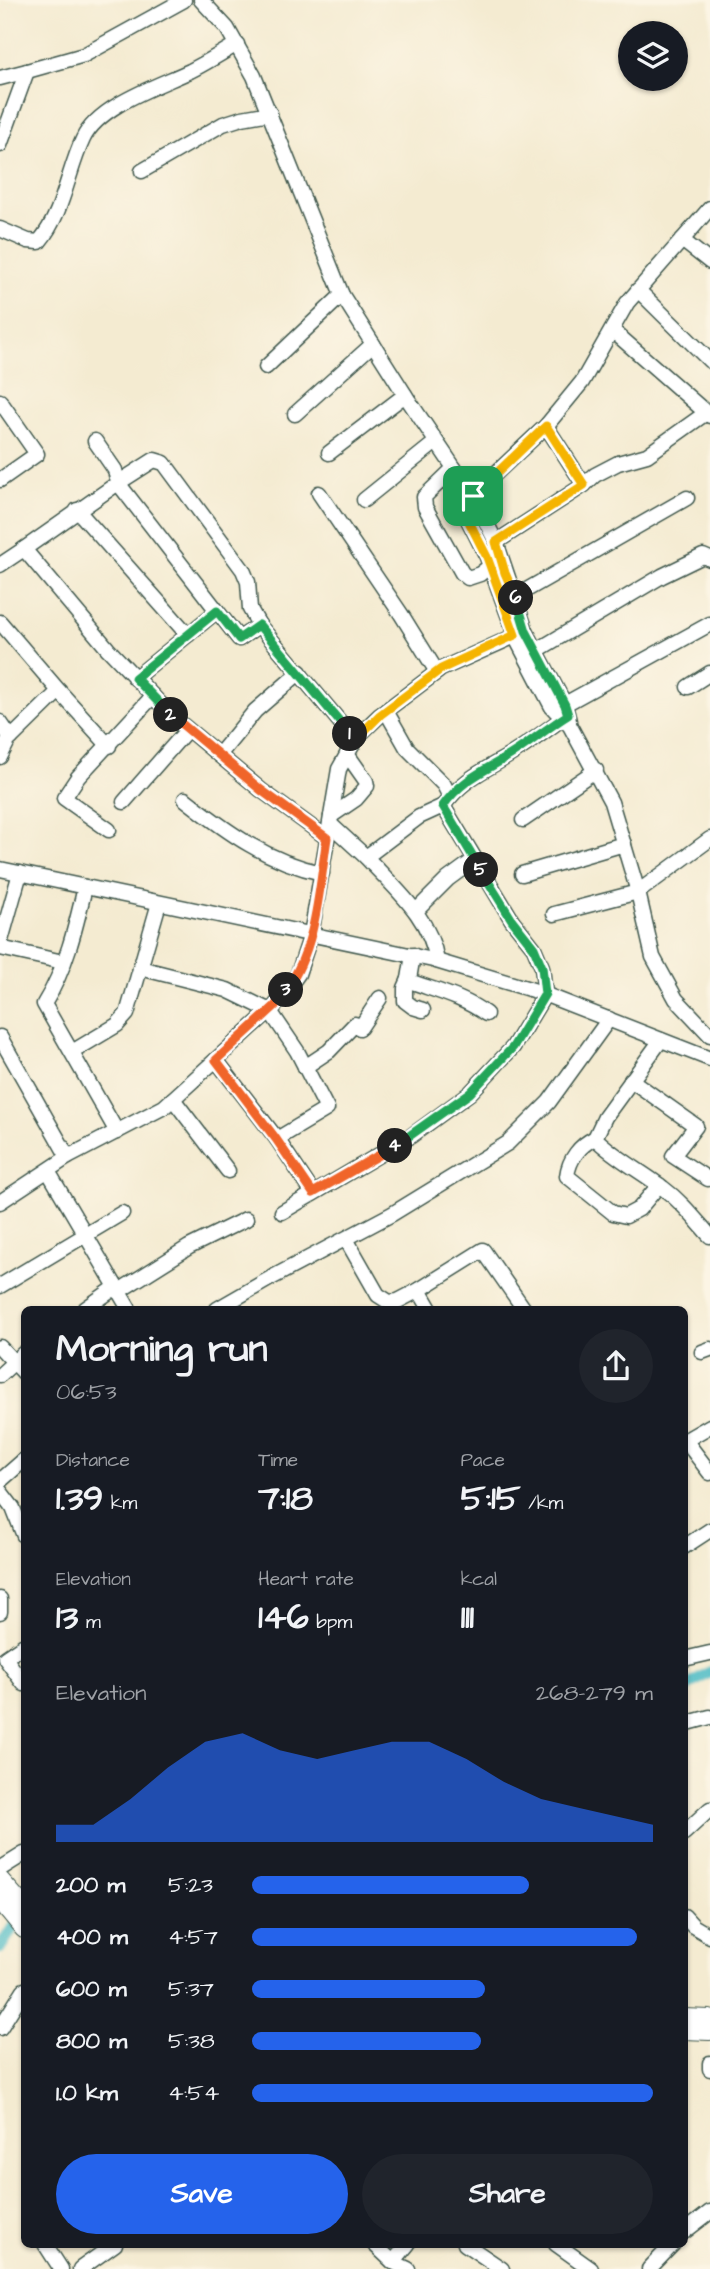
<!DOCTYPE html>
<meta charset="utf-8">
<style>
body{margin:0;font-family:"Architects Daughter",sans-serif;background:#20242c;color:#f1f3f6;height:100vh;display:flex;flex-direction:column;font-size:26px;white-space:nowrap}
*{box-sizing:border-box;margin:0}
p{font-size:23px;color:#9ea1a6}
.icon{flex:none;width:38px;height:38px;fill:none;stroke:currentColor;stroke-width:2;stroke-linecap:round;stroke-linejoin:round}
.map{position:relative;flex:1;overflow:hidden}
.side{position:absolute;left:21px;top:1306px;width:667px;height:942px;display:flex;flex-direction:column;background:#171b24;border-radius:10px;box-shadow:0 2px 5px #0004}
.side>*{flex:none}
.buttons{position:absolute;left:618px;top:21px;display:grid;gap:14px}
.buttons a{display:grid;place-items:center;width:70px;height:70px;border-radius:50%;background:#171b24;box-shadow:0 2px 5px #0004;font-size:35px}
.pin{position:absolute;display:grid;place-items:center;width:60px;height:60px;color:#fff;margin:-30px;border-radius:14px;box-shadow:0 4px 10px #0006}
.km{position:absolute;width:35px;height:35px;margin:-18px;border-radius:50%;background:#222;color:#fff;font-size:19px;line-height:35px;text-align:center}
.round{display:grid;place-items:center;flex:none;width:74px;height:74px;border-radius:37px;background:#20242c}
.summary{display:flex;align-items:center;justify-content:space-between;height:119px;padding:0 35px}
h1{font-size:38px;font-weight:800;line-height:52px}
.figures{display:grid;grid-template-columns:repeat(3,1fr);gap:10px;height:119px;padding:7px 35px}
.figures div{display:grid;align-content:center}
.figures b{font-size:35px;font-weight:800}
.figures small{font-size:19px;font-weight:400}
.figures p{font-size:19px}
.chart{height:196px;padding:14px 35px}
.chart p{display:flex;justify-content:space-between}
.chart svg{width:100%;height:126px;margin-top:7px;fill:#2563eb;opacity:.7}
.button{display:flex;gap:14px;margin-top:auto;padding:14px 35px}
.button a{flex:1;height:80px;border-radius:42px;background:#2563eb;color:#fff;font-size:28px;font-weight:800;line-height:80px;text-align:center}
.button a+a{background:#20242c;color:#f1f3f6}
ul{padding:0 35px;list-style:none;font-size:23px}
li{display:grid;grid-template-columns:112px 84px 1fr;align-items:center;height:52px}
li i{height:18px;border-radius:9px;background:#2563eb}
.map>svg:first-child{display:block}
</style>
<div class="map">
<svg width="710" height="2269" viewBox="0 0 710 2269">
<rect width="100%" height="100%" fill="#fcf5e5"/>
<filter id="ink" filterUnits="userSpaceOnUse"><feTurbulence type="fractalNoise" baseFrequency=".0143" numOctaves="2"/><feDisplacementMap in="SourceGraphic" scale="14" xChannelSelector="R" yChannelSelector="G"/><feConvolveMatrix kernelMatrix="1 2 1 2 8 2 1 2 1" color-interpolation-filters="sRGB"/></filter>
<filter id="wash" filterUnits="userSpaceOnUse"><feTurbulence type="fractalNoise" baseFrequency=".00686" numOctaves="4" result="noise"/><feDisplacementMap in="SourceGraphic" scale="28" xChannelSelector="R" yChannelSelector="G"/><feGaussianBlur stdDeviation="1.57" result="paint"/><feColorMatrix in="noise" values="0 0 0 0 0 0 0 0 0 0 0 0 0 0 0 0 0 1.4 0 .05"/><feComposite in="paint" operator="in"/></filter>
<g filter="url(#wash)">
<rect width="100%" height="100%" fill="#f4ebd1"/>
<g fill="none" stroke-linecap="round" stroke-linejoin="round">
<g stroke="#4ebcc6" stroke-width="12">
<path d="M684,1688L710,1672"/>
<path d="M0,1948L14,1926"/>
</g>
</g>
</g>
<g filter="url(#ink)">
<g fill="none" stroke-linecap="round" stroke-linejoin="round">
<defs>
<g id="minor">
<path d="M201,0L227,28L254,76L342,295L409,401L473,496L496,542L526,631L565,705L569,721"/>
<path d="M27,71L84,55L184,0"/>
<path d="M0,78L27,71L0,145"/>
<path d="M142,171L223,124L242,118L270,113"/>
<path d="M710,208L627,303L582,382L546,426L461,506L487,557L518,642L552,707L570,726L611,802L638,892L653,957L676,999L710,1035"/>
<path d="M0,229L28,241L39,242C64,212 67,173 83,139C99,105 158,86 190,71C206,63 222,53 237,44"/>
<path d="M682,240L710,262"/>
<path d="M638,290L710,361"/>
<path d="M612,330L710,416"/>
<path d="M266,367L342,295"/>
<path d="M0,401L37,454L0,480"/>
<path d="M295,414L373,344"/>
<path d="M95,441L115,470L118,483L154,460L164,463L243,570L248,582L250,609L259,625"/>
<path d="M329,453L405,395"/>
<path d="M454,468L424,497L425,507L462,573L468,578L480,574L490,566"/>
<path d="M584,485L595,475L618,463L647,455L706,413"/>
<path d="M319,493L401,614L437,672"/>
<path d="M364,500L436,442"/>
<path d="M77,510L188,635"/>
<path d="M496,542L584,485L546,426"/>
<path d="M0,565L24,549"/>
<path d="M516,596L687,498"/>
<path d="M536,651L662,576L703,556L710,559"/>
<path d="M135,678L217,611"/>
<path d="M688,687L710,673"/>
<path d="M59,691L109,746"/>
<path d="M556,709L710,624"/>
<path d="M386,711L407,748L444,785L450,797"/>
<path d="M0,722L11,738"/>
<path d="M219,755L255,711L300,672"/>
<path d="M0,757L8,741L59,691L0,622"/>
<path d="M185,799C227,832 268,862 322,873"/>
<path d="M124,802L187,730"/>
<path d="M443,806C465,776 489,769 518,750C535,739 551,727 567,715"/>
<path d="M331,816L356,799L367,786L366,781L347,754"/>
<path d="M523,820L596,770"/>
<path d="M330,824L366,857"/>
<path d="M109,830L64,798L78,777L153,696"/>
<path d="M327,838L261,790L173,717L108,649L24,549L118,483L239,639L259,625L355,740"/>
<path d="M0,869L433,960L536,991L710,1059"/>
<path d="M522,874L624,844"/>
<path d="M85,887C76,926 66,969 44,1004L117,1132"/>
<path d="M416,911L448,879L474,860"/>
<path d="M554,914L638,892L710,839"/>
<path d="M0,944L20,873"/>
<path d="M0,948L63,962"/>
<path d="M413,955L409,979L412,982C437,991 465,998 486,1014"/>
<path d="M140,968L227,990L270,1011L297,1051L327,1109L277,1139L216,1060"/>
<path d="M409,979L405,988V1001L413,1007L423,1010"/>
<path d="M0,1037L68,1157"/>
<path d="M661,1040L605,1117L595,1138C615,1158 641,1171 663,1188C682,1202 695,1219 710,1236"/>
<path d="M72,1052L117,1025L127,1014L159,903"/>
<path d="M305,1067L329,1051L355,1024L360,1028L380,998"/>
<path d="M631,1080L696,1126L673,1156L708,1179L710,1178"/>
<path d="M173,1099L228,1171"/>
<path d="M595,1138C580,1145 569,1159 567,1176L613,1213L626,1216L639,1209L659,1185"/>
<path d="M277,1139L313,1193"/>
<path d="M48,1171L129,1309"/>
<path d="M0,1202L68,1157L164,1107L275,1006L298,974L311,935L339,769L357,737L380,715L441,669L526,631"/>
<path d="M282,1212L411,1136L470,1093L513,1047L545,994L542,967L534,948L512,920L443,806L419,817L366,857C395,889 430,916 437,961"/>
<path d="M346,1239L378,1295L389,1302L398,1301L419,1290L483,1250L524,1309"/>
<path d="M0,1286L122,1213"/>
<path d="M419,1290L430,1309"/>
<path d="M119,1291L189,1247L246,1219"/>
<path d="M85,1309L116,1287"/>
<path d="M217,1309L271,1278L392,1214L508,1143L549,1102L609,1019"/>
<path d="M0,1347L24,1373"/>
<path d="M702,1352L710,1349"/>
<path d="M0,1375L24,1353"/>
<path d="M685,1440L710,1473"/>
<path d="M684,1441L710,1426"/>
<path d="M0,1481L24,1460"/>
<path d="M0,1491L13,1508L24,1536"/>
<path d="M684,1547L710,1530"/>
<path d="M0,1599V1612"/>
<path d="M24,1645L5,1658L24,1684"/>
<path d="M684,1659L710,1653"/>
<path d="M684,1724L710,1717"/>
<path d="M684,1833L710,1809"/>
<path d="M0,1869L24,1854"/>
<path d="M684,1916L693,1926L710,1936"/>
<path d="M0,2028L24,1990"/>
<path d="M710,2063V2069"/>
<path d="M684,2232L710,2212"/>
<path d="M45,2244L61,2269"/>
<path d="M374,2244L393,2262L408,2269"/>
<path d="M465,2244L502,2269"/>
<path d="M556,2244L591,2269"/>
<path d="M393,2262L408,2244"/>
<path d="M80,2269L115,2244"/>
<path d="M649,2269L673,2244"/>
</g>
<g id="major">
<path d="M0,1880L24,1907"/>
<path d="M0,1900L24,1929"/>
<path d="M684,2018L710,2019"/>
<path d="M684,2030L710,2031"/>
</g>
</defs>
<use href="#minor" stroke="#3f574c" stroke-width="17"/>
<use href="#major" stroke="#3f574c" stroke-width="20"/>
<use href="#minor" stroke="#fff" stroke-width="14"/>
<use href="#major" stroke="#fff" stroke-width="18"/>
</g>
</g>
<g fill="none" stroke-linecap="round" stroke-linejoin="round" filter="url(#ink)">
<defs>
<path id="split-1" d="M350,734L355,740L380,715L441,669L515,635L487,557L461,506L473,496"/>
<path id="split-2" d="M171,715L135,678L217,611L239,639L259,625L350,734"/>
<path id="split-3" d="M171,715L261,790L327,838C319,889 317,947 286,990"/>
<path id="split-4" d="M286,990L275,1006L216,1060L276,1139L313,1193L395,1146"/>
<path id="split-5" d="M395,1146L470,1093L513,1047L545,994L542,967L534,948L512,920L481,870"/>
<path id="split-6" d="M481,870L443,806C463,777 490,769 518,750C535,739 550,726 568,715L565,705L526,631L516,598"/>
<path id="split-7" d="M473,496L546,426L584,485L496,542L505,573L516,598"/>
</defs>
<use href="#split-1" stroke="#fff" stroke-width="14"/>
<use href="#split-2" stroke="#fff" stroke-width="14"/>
<use href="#split-3" stroke="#fff" stroke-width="14"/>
<use href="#split-4" stroke="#fff" stroke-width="14"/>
<use href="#split-5" stroke="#fff" stroke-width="14"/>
<use href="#split-6" stroke="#fff" stroke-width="14"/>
<use href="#split-7" stroke="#fff" stroke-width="14"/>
<use href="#split-1" stroke="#f5b400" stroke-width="9"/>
<use href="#split-2" stroke="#22a559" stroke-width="9"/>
<use href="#split-3" stroke="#f0652b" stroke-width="9"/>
<use href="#split-4" stroke="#f0652b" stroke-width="9"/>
<use href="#split-5" stroke="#22a559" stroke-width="9"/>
<use href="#split-6" stroke="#22a559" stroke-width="9"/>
<use href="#split-7" stroke="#f5b400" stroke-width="9"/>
</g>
</svg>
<div class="buttons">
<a><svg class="icon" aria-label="layers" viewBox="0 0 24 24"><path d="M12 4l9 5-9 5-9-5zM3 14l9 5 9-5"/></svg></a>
</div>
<div class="pin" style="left:473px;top:496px;background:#1e9e55"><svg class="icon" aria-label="arrive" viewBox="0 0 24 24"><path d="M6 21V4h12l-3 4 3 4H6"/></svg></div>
<b class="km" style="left:350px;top:734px">1</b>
<b class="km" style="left:171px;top:715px">2</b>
<b class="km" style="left:286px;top:990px">3</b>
<b class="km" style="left:395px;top:1146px">4</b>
<b class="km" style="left:481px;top:870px">5</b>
<b class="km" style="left:516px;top:598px">6</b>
<section class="side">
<div class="summary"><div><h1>Morning run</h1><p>06:53</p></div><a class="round"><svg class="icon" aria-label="share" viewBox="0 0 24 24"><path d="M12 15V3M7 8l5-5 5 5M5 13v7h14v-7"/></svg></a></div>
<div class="figures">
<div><p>Distance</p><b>1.39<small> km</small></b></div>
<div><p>Time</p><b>7:18</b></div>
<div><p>Pace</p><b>5:15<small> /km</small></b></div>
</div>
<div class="figures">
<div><p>Elevation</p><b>13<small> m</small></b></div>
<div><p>Heart rate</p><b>146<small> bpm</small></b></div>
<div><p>kcal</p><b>111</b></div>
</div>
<div class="chart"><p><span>Elevation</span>268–279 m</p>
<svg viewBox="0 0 160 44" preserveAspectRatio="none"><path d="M0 44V38L10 38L20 29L30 18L40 9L50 6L60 12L70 15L80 12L90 9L100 9L110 15L120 23L130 29L140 32L150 35L160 38V44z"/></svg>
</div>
<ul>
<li><b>200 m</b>5:23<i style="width:69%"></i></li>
<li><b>400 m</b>4:57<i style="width:96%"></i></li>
<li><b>600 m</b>5:37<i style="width:58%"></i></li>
<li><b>800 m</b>5:38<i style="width:57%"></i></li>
<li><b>1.0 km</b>4:54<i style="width:100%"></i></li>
</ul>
<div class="button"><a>Save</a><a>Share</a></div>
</section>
</div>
